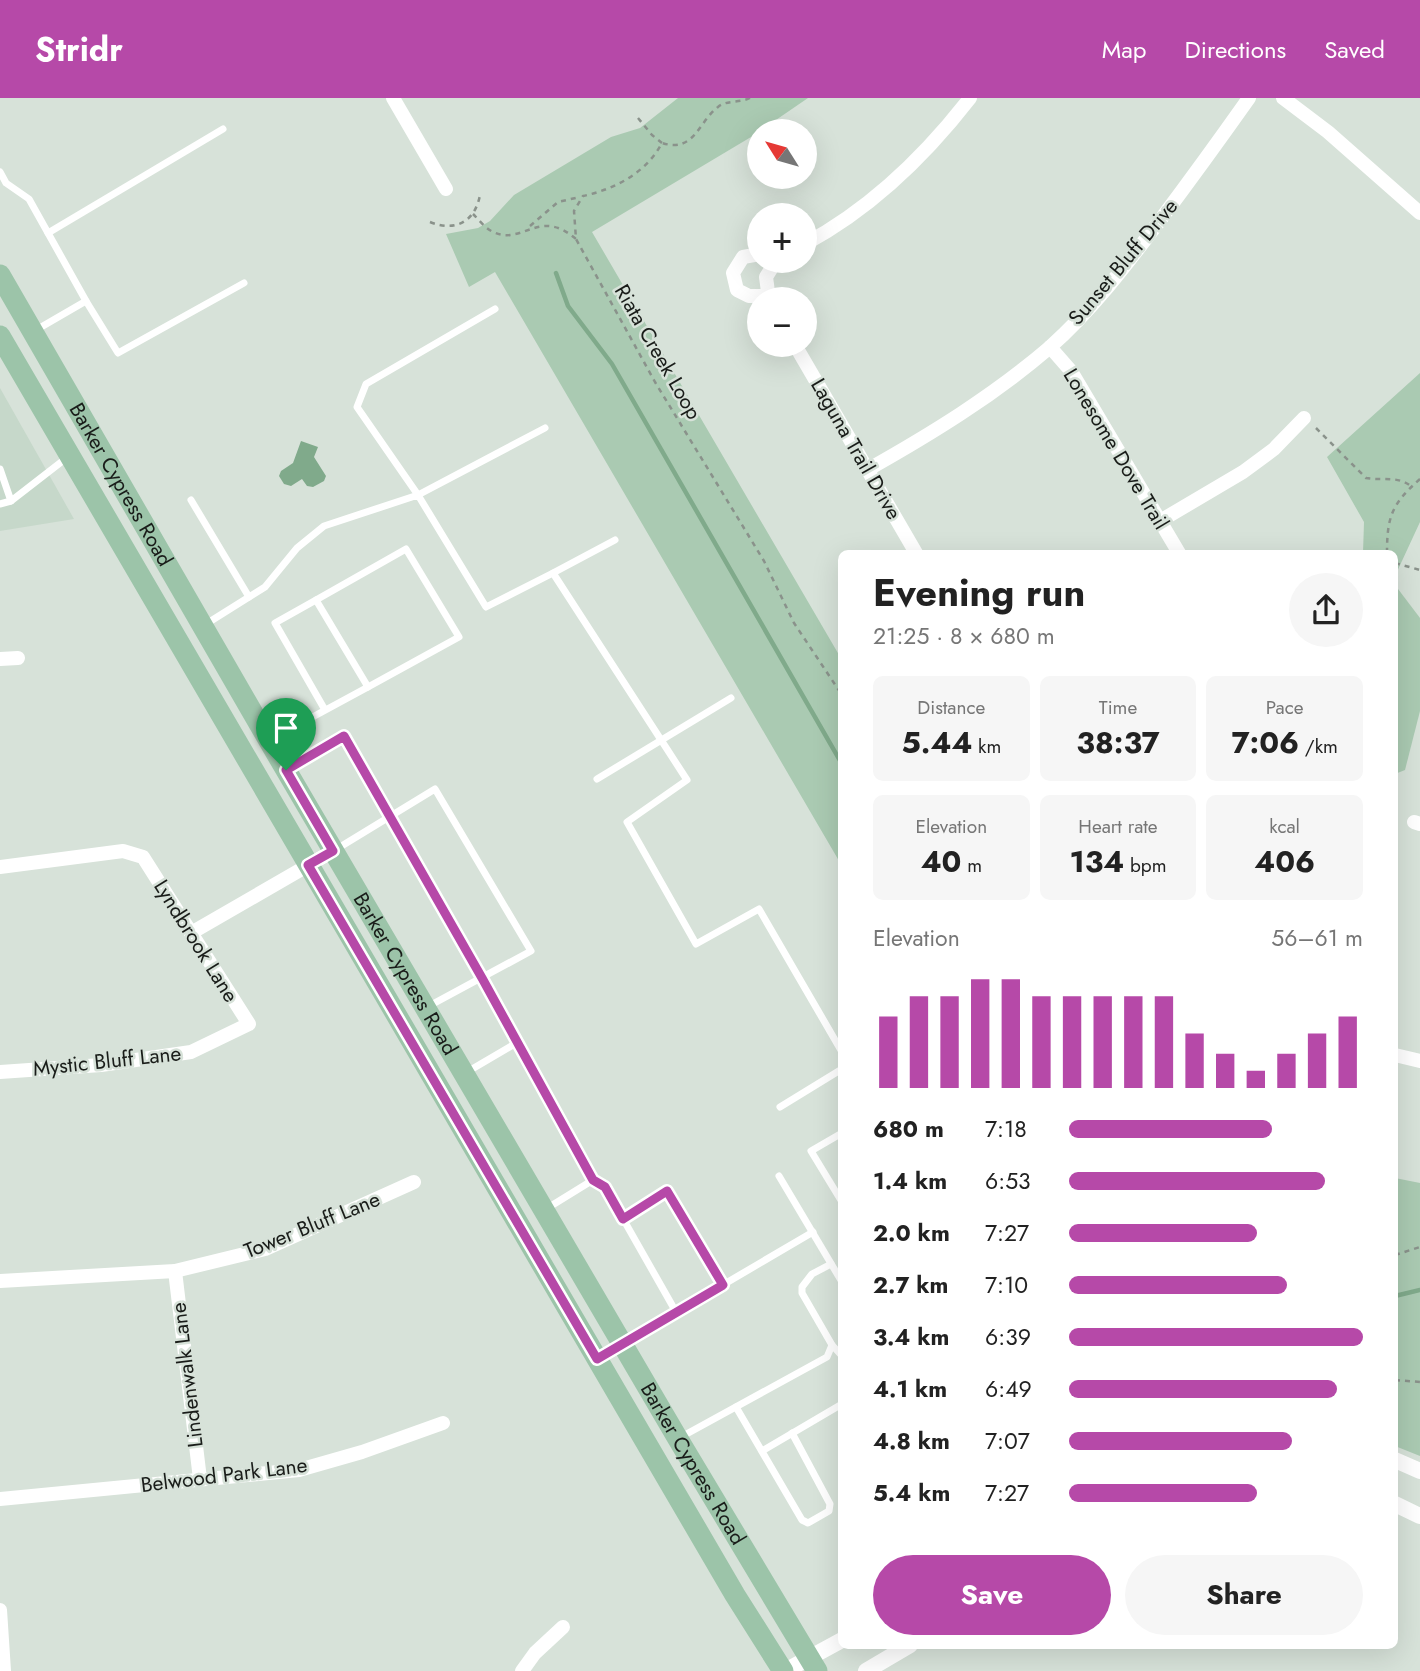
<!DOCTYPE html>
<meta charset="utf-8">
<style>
body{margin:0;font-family:Jost,sans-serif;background:#f6f6f6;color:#222;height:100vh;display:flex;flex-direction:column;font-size:26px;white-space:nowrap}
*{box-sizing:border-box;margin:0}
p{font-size:23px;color:#767676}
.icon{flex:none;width:38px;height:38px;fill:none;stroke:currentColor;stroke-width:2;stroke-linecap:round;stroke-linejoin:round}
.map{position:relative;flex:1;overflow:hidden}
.drawer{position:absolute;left:838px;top:452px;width:560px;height:1099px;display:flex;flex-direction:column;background:#fff;border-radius:10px;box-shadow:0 7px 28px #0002}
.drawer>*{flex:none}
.needle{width:46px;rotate:307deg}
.tools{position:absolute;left:747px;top:21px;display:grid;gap:14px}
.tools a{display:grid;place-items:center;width:70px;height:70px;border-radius:50%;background:#fff;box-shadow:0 7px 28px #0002;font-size:35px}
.pin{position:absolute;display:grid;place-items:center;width:60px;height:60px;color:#fff;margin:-72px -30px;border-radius:50% 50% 50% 0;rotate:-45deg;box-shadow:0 0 7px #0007}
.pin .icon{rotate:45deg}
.round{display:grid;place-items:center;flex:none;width:74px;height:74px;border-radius:37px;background:#f6f6f6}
.summary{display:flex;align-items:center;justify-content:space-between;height:119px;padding:0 35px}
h1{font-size:38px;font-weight:700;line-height:52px}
.figures{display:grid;grid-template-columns:repeat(3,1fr);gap:10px;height:119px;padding:7px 35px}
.figures div{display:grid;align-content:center;border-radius:10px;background:#f6f6f6;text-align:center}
.figures b{font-size:30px;font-weight:700}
.figures small{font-size:19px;font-weight:400}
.figures p{font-size:19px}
.chart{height:196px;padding:14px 35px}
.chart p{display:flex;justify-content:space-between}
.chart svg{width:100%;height:126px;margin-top:7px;stroke:#b649a8;stroke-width:6}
.action{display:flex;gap:14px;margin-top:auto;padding:14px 35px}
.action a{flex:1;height:80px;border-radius:42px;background:#b649a8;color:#fff;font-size:28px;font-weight:700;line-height:80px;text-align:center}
.action a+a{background:#f6f6f6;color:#222}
ul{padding:0 35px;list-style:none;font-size:23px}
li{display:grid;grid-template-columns:112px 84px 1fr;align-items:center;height:52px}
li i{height:18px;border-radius:9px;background:#b649a8}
header{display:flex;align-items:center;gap:42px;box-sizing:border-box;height:98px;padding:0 35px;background:#b649a8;color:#fff}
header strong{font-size:33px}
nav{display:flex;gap:38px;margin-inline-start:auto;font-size:24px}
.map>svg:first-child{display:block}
</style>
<header>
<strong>Stridr</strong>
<nav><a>Map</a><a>Directions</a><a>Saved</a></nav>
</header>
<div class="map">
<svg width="1420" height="1573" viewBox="0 0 1420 1573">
<rect width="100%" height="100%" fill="#d7e2d9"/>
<path fill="#c6d8ca" d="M0,290L74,421L0,433Z"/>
<g fill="#aacab2">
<path d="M678,0H808L751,39L592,134L842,562V768L495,174L469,189L446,136L478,130L490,123L514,97L611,39L640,30Z"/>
<path d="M1420,275V424L1395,478V455H1363L1364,424L1327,359Z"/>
<path d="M1395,487L1420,520V613L1405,672L1395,676Z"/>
<path d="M1395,1080L1420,1085V1358L1395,1348Z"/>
</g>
<path fill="#80aa8b" d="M301,343L318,349L314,359L326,378L324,383L313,389L307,388L302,381L291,388L284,386L279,378L281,373L293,365Z"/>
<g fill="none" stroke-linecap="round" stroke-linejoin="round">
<g stroke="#80aa8b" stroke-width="4.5">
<path d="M556,175L568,208L612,266L842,666"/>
<path d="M1395,1198L1420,1192"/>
</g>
<g stroke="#8a928b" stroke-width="2.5" stroke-dasharray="5 5" stroke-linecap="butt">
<path d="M750,0C740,5 726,2 718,9C698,24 695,55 662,45C646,75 615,91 583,98L574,113L576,141L655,284L764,463L794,525L842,597"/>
<path d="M638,20L652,37L662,45"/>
<path d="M473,116C479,122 485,130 493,134C523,148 539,109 576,141"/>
<path d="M430,124C455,134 475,124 480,97"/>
<path d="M530,128L558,104L580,99"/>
<path d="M1316,330L1366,380C1382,383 1398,377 1412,389"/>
<path d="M1387,455C1387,418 1392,406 1420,381"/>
<path d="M1395,465L1420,472"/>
<path d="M1395,610L1397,619L1395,628"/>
<path d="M1395,1157L1420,1149"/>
<path d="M1395,1282L1420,1284"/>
</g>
<g stroke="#fff" stroke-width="7">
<path d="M0,74L6,85L29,101L86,203L36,232"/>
<path d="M48,135L223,31"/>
<path d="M86,203L118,255L244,185"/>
<path d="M495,211L366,286L357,309L418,397L545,330"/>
<path d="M0,371L11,403L69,358"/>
<path d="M191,402L249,499"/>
<path d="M0,406L11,403"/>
<path d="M553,475L615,442"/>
<path d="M316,502L406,451L459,539L368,589"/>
<path d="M206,526L265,489L297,450L324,428L418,397L486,509L553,475L687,682L627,724L696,846L759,811L842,954"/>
<path d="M272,641L368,589L316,502L275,525L325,612"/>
<path d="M289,670L344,638L482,880L593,1082L546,1111"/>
<path d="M597,681L731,600"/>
<path d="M335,752L435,691L531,853L429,908"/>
<path d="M467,974L518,944"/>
<path d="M780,1009L842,971"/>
<path d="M842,1035L811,1053L842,1104"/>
<path d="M779,1078L842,1184"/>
<path d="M593,1082L605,1089L676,1214"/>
<path d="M623,1121L667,1093L723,1187"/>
<path d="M832,1247L842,1258"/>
<path d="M600,1259L813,1134"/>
<path d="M736,1309L802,1422L808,1425L829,1413L830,1406L792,1335"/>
<path d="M681,1339L827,1259L832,1247L802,1195V1189L812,1176L831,1166"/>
<path d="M762,1353L842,1306"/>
</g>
<g stroke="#fff" stroke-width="14">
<path d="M393,0L446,91"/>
<path d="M1283,0L1328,34L1420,115"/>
<path d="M805,146C870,111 925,58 970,0"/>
<path d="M760,156L743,159L733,175L737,192L749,198H767"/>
<path d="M769,201L766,179L776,163"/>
<path d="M795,247L916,455"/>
<path d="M1050,249L1071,273L1179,455"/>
<path d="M867,372C931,336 993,298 1049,250C1092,212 1127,166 1161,121C1191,81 1220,41 1249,0"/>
<path d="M1160,423L1243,374L1274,351L1304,320"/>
<path d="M0,561L18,560"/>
<path d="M1414,724L1420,726"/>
<path d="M0,769L123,753L143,759L249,926L191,954L101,967L0,974"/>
<path d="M191,835L333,753"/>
<path d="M1395,957L1420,963"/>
<path d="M175,1173L200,1381"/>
<path d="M0,1183L175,1173L265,1151L414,1084"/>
<path d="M0,1401L299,1372L362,1354L443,1325"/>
<path d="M0,1512L4,1573"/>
<path d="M522,1573L535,1555L563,1529"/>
</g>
<g stroke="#fff" stroke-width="16">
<path d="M1395,1362L1420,1373"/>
<path d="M1395,1406L1420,1418"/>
<path d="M785,1573L842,1542"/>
<path d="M866,1573L910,1547"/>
</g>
<g stroke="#9cc4a9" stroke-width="21">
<path id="s1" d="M0,177L269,643L678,1341L817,1573"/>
<path d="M0,238L735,1497L783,1573"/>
</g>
</g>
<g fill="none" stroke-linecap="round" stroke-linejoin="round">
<defs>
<path id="route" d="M344,638L482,880L593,1082L605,1089L623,1121L667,1093L723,1187L597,1261L308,767L333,753L286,672Z"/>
</defs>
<use href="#route" stroke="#fff" stroke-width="14"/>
<use href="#route" stroke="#b649a8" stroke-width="9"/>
</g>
<g text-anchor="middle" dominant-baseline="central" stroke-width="5" stroke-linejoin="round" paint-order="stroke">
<g font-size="21" fill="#191c19" stroke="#d7e2d9">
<text transform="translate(1123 164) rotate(-50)">Sunset Bluff Drive</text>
<text transform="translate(658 254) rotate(60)">Riata Creek Loop</text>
<text transform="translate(856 351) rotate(60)">Laguna Trail Drive</text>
<text transform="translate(1116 351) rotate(59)">Lonesome Dove Trail</text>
<text stroke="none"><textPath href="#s1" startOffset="242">Barker Cypress Road</textPath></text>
<text transform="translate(196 843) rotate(58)">Lyndbrook Lane</text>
<text stroke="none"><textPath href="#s1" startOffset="808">Barker Cypress Road</textPath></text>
<text transform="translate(107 963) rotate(-6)">Mystic Bluff Lane</text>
<text transform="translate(312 1127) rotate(-22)">Tower Bluff Lane</text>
<text transform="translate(187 1277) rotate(-97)">Lindenwalk Lane</text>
<text stroke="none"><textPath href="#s1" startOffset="1376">Barker Cypress Road</textPath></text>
<text transform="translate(224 1377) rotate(-7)">Belwood Park Lane</text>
</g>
</g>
</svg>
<div class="tools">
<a><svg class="needle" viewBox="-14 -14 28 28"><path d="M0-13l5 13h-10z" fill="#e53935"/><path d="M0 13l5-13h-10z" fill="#767676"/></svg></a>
<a>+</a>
<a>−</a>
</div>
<div class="pin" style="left:286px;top:672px;background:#1e9e55"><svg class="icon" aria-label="arrive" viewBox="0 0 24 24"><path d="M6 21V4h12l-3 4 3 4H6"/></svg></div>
<section class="drawer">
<div class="summary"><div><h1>Evening run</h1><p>21:25 · 8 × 680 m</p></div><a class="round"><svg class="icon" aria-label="share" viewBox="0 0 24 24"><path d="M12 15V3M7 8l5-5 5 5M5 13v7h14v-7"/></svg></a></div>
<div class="figures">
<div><p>Distance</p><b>5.44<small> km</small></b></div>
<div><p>Time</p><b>38:37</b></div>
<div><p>Pace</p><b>7:06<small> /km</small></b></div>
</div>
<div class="figures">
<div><p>Elevation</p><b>40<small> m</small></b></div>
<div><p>Heart rate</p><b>134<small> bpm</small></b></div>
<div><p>kcal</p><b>406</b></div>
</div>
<div class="chart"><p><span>Elevation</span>56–61 m</p>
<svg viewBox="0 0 160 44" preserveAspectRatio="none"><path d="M5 44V19M15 44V12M25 44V12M35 44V6M45 44V6M55 44V12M65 44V12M75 44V12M85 44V12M95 44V12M105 44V25M115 44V32M125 44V38M135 44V32M145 44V25M155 44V19"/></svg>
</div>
<ul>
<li><b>680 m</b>7:18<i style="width:69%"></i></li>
<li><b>1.4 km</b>6:53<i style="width:87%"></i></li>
<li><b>2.0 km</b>7:27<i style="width:64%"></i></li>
<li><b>2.7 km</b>7:10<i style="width:74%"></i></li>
<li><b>3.4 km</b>6:39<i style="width:100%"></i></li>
<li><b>4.1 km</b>6:49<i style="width:91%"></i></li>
<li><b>4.8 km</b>7:07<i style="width:76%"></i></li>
<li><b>5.4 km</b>7:27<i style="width:64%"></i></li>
</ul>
<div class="action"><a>Save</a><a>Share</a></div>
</section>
</div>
